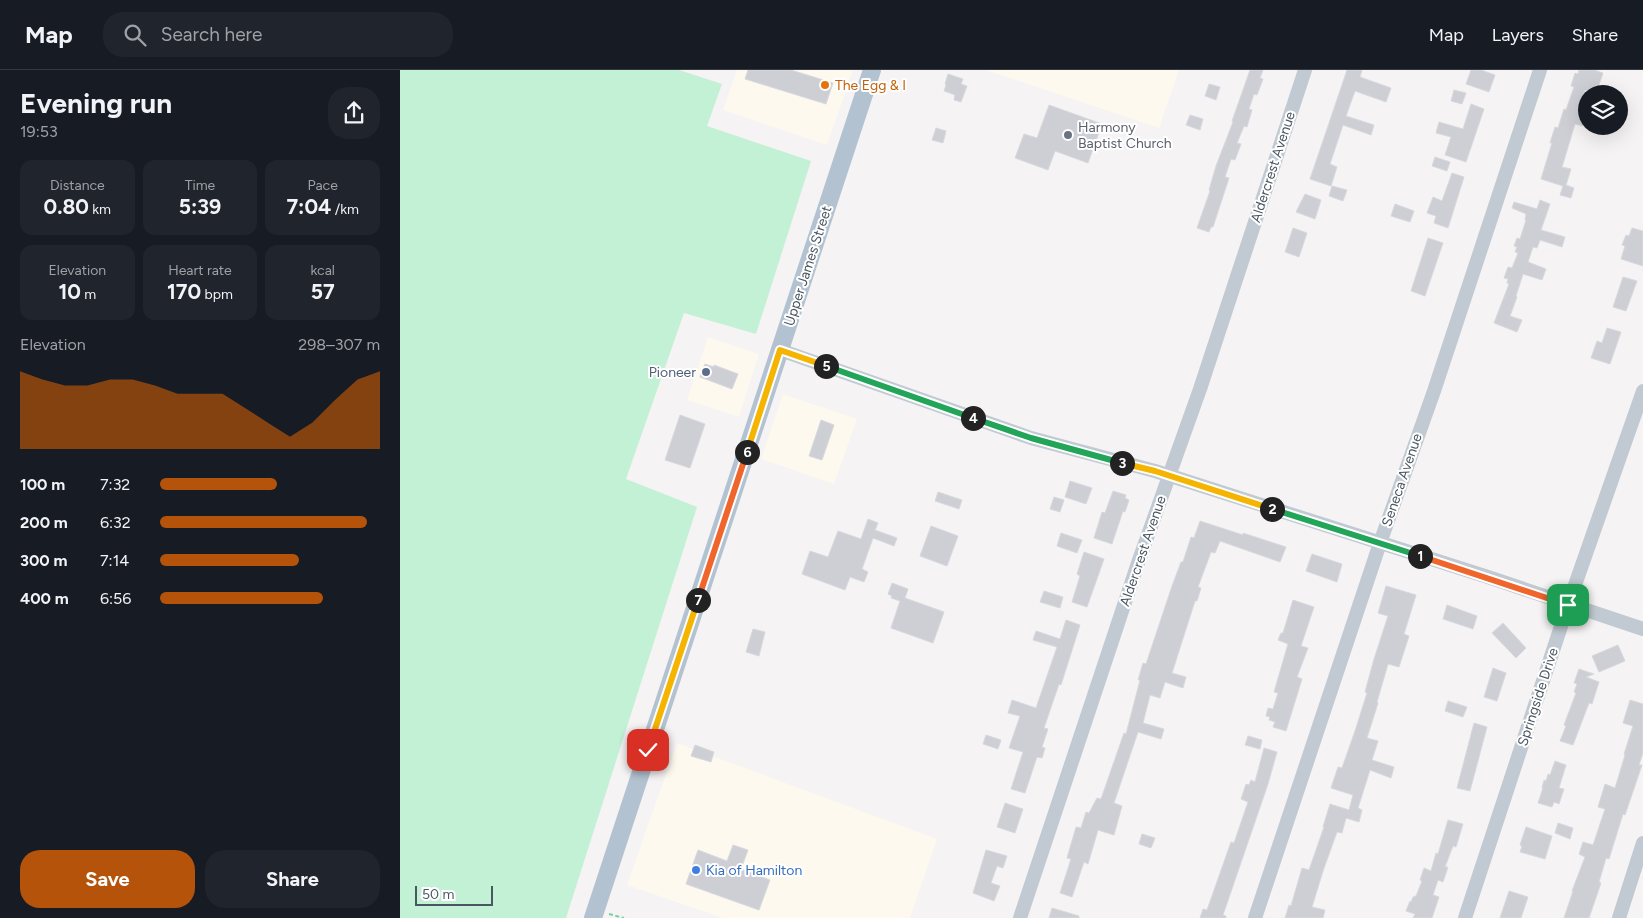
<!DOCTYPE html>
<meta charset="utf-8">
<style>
body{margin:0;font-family:Figtree,sans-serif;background:#20242c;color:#f1f3f6;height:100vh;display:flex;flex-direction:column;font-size:19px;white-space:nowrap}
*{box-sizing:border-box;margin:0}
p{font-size:16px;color:#9ea1a6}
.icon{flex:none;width:28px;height:28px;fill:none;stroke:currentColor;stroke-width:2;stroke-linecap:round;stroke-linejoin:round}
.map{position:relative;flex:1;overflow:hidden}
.side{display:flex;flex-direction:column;background:#171b24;width:400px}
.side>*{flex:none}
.buttons{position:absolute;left:1178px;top:15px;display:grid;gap:10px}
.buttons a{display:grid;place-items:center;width:50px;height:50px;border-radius:50%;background:#171b24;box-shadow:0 5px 20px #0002;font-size:25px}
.scale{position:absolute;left:15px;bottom:12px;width:78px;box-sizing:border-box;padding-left:5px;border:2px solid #4a5661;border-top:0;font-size:14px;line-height:18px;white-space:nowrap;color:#4a5661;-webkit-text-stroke:4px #fff;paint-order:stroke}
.pin{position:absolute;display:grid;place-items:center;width:42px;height:42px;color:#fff;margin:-21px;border-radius:10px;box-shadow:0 2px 8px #0006}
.km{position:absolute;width:25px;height:25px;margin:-12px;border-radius:50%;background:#222;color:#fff;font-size:14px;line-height:25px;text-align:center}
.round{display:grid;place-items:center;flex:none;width:52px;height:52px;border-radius:20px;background:#20242c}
.overview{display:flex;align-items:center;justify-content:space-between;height:85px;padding:0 20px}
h1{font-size:28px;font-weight:700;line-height:38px}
.stats{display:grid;grid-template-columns:repeat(3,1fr);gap:8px;height:85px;padding:5px 20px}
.stats div{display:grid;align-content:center;border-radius:12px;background:#20242c;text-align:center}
.stats b{font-size:21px;font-weight:700}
.stats small{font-size:14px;font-weight:400}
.stats p{font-size:14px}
.chart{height:140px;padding:10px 20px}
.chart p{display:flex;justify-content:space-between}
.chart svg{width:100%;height:90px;margin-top:5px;fill:#b45309;opacity:.7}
.primary-button{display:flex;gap:10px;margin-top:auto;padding:10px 20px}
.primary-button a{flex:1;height:58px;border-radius:20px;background:#b45309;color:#fff;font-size:20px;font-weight:700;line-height:58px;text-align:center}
.primary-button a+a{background:#20242c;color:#f1f3f6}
ul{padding:0 20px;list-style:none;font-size:16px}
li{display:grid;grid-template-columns:80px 60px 1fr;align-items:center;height:38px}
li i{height:12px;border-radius:6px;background:#b45309}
header{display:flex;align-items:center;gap:30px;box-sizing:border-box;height:70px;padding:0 25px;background:#171b24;border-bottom:1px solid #363941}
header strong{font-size:24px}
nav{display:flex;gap:28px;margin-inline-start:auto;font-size:18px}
.search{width:350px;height:45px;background:#20242c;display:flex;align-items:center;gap:12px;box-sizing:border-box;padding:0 18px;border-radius:20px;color:#9ea1a6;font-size:19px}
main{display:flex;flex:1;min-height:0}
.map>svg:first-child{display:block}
</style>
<header>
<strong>Map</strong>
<div class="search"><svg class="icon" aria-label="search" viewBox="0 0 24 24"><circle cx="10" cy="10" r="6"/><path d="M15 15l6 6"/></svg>Search here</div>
<nav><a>Map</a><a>Layers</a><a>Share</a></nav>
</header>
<main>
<section class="side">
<div class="overview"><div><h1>Evening run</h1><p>19:53</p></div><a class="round"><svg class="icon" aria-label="share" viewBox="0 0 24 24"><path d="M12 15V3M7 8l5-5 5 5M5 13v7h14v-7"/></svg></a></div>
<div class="stats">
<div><p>Distance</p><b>0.80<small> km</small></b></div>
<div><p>Time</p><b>5:39</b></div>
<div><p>Pace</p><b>7:04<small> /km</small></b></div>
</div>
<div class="stats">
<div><p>Elevation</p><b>10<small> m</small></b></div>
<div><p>Heart rate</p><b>170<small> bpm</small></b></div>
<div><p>kcal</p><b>57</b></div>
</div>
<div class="chart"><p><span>Elevation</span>298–307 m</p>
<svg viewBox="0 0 160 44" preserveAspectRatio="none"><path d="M0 44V6L10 10L20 13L30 13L40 10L50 10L60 13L70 17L80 17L90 17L100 24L110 31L120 38L130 31L140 20L150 10L160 6V44z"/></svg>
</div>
<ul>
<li><b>100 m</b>7:32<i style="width:53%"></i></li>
<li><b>200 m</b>6:32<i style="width:94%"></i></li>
<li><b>300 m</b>7:14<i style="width:63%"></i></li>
<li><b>400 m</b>6:56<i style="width:74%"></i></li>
</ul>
<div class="primary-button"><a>Save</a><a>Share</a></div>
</section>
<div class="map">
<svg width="1243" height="848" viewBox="0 0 1243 848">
<rect width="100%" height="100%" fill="#f5f3f3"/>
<g fill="#fdf9ef">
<path d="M337,0H453L427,75L323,40Z"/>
<path d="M586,0H779L759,58Z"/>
<path d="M308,267L359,284L339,347L287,330Z"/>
<path d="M383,324L457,349L434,414L361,389Z"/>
<path d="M277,673L537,769L510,848H323L227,815Z"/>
</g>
<path fill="#c3f1d5" d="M0,0H279L322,14L307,56L411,91L356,264L284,243L226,409L297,437L166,848H0Z"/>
<g fill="#cdcfd5" stroke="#d7d9de">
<path d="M348,0H391L433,13L426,34L345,9Z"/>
<path d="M850,0H863L860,8L863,9L857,25L854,24L849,39L852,40L847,57L844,56L837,73L841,74L835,90L831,89L825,107L829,108L813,157H811L809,162L797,158L810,121L809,120L816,96L833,52L832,51Z"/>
<path d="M947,0H962L960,7L991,18L986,32L955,21L946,46L974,55L971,65L943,55L930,94L937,97L931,116L910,109Z"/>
<path d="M1071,0H1081L1095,5L1089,22L1066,14Z"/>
<path d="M1179,0H1194L1203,3L1196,23L1185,20L1180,35L1186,37V47L1183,56L1175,54L1162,97L1171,99L1166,115L1174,118L1171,128L1160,125L1163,116L1141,109L1152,73H1150L1155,57L1158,58L1164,39L1166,40L1174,17L1171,16L1175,3L1178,4Z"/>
<path d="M548,4L563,9L561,14L567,16L561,32L554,30L555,25L544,21L546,15L545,14Z"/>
<path d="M809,14L820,17L816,30L805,26Z"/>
<path d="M1054,20L1066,23L1062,34L1051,31Z"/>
<path d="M1071,34L1084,39L1066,92L1045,85L1051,67L1036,63L1039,52L1063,59Z"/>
<path d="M649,35L702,54L688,93L655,81L648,100L615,88L624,64L637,68Z"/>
<path d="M790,45L803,49L800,60L786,55Z"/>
<path d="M536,58L546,61L543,73L532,70Z"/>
<path d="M1035,87L1050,92L1047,101L1032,96Z"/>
<path d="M1052,103L1064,107L1048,158L1034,153L1036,146L1027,143L1033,127L1042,131Z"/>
<path d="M932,116L947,120L943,131L929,126Z"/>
<path d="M905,124L921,130L915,149L896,142Z"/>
<path d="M1140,130L1150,134L1141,160L1165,167L1162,177L1140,170L1137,178L1133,177L1128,192L1146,199L1142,210L1123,204L1116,226L1117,227L1110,246L1122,250L1117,262L1094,253L1109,214L1107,213L1108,209L1104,208L1108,197L1112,198L1118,183L1115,182L1117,177L1114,176L1117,168L1120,169L1126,150H1125L1126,144L1112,138L1114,132L1137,139Z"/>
<path d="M995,134L1014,141L1010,152L991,146Z"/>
<path d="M893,158L907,163L899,187L885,182Z"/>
<path d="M1232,158L1243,161V196L1221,189L1225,176L1222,175L1226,165L1229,166Z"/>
<path d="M1028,168L1043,173L1025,226L1011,221Z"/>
<path d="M1223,207L1237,211L1226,241L1213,237Z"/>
<path d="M1207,258L1221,262L1210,294L1191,288L1197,271L1202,273Z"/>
<path d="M305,294L314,297V295L338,304L332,319L300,307Z"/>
<path d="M280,345L305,354L290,398L265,390Z"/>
<path d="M421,350L434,355L422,390L409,386Z"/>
<path d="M670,411L692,418L686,434L665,427Z"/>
<path d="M713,421L726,425L725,428L729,430L725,442L723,441L712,474L694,468L702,442L705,443Z"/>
<path d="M538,422L562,430L559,439L535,431Z"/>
<path d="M654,427L664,430L660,442L650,439Z"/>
<path d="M468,449L478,453L475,460L497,468L494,476L473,468L462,499L468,502L464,512L450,507L445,520L402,504L410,481L428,487L438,461L461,469Z"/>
<path d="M800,451L843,465V463L886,477L880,492L820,471L815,483L811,482L798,517L801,518L797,531H795L772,603L786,607L783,618L765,612L760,628L750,625L743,653L764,659L761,669L738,662L714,733L722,736L714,765L698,760L688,794L684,792L672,827L660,823L671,789L667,788L676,757L681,758L686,742L689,743L697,728L701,729L724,663L726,664L740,610H738L743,593L746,594L772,516L781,492H783L791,467L794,468Z"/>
<path d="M531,456L558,466L547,496L520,486Z"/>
<path d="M661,463L682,470L677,483L657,476Z"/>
<path d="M684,482L704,489L687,537L672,532L680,506L677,504Z"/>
<path d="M912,484L942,494L937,512L906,501Z"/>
<path d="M492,513L508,519L505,528L544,542L533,573L491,558L500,531L491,528L492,526L488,524Z"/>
<path d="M986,516L1016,525L1004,564L1009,566L999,597L988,594L977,632L978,633L967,668L978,671L972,690L994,697L991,708L970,700L958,738L962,740L959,752L946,748L942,763L937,762L923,801L912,837L925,840L923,848H885L889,835L891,836L902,798L909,800L924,757H923L930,734L949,740L953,725L931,718L938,697L942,698L956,658L967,623L965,622L974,589L988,546L978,543Z"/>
<path d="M644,521L663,527L660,538L640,532Z"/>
<path d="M893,530L914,537L901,576L908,578L897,607L902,609L886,661L873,657L875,652L869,650L870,647L866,646L868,638L873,639L878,623L874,622L888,574L878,570L881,563H883Z"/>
<path d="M1047,535L1077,546L1073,559L1043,549Z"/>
<path d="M666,550L680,555L661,615L659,614L644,658L648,659L642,677L645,678L642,688L637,687L625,723L611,719L623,682L609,678L620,646L608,643L612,630L636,638L657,577L633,570L636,561L660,569Z"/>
<path d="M1103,553L1126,578L1116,588L1092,563Z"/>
<path d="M353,559L365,562L359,586L346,582Z"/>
<path d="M1218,575L1225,591L1199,602L1192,586Z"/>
<path d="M1093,598L1106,603L1097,631L1084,627Z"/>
<path d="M1179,599L1194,604L1186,607L1199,612L1192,634L1189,633L1173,675L1160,671L1166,656L1164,655L1176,623L1174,622L1177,614L1174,613Z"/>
<path d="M1230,630L1243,634V683L1239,695H1242L1225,745L1223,744L1209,789L1206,788L1199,812L1201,813L1189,848H1164L1173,821H1172L1185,787L1179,784L1183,772L1193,775L1205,739L1198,737L1205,714L1215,718L1225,685L1224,684L1233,656L1223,653Z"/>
<path d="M1048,631L1067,637L1063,647L1045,641Z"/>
<path d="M1074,653L1087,657L1070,721L1057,718Z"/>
<path d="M586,665L601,670L598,679L583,674Z"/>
<path d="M848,666L862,670L860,679L845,675Z"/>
<path d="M295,675L314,682L311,692L291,686Z"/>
<path d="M864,678L877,682L868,714L823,845L826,846V848H800L803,839L807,840L831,772L834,773L848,732L841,729L846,714L849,715L851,710L855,712Z"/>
<path d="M1155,691L1166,695L1159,718L1164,719L1159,734L1154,732L1152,737L1138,733L1143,718H1142L1144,710L1146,711L1148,704L1150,705Z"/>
<path d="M605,733L623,739L615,763L597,757Z"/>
<path d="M1048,750L1063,754L1056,777L1053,776L1045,797H1048L1043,812L1038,810L1033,825L1039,827L1032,848H1013L1015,844L1006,841L1010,831L1011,832L1013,827L1016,826L1022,811L1020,810L1024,798L1031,801L1036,783L1038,784Z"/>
<path d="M1158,753L1173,758L1170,769L1155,763Z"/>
<path d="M1126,757L1152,766L1145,789L1120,782L1122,776L1120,775Z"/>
<path d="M742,764L755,768L751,778L739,774Z"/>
<path d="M333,775L348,780L341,799L370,810L359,840L286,814L298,780L327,791Z"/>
<path d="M586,780L607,786L603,798L597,796L591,813L600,816L594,831L573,823Z"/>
<path d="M1109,821L1128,827L1121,848H1100Z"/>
<path d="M652,838L679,846V848H649Z"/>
</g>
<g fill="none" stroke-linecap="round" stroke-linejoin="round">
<path stroke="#7ad0a6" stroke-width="2" stroke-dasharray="4 2.5" stroke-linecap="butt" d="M209,844L224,848"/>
<g stroke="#c1cad2" stroke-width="14">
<path d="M380,280L631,368L755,401L1088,507L1243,559"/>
<path d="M620,848L738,493L800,319L905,0"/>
<path d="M855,848L980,473L1034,321L1140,0"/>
<path d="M1065,848L1168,535L1243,321"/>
<path d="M1219,848L1243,773"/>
</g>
<path stroke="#b3c2d1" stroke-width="18" d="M193,848L472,0"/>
</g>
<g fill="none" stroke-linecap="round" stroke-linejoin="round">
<defs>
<path id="split-1" d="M1020,486L1168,535"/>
<path id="split-2" d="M872,439L1020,486"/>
<path id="split-3" d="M722,393L755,401L872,439"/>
<path id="split-4" d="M573,348L631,368L722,393"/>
<path id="split-5" d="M426,296L573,348"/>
<path id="split-6" d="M347,382L380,280L426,296"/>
<path id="split-7" d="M298,530L347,382"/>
<path id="split-8" d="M248,680L298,530"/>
</defs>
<use href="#split-1" stroke="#fff" stroke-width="10"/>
<use href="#split-2" stroke="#fff" stroke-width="10"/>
<use href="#split-3" stroke="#fff" stroke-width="10"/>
<use href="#split-4" stroke="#fff" stroke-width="10"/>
<use href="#split-5" stroke="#fff" stroke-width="10"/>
<use href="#split-6" stroke="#fff" stroke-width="10"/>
<use href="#split-7" stroke="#fff" stroke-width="10"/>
<use href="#split-8" stroke="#fff" stroke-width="10"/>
<use href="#split-1" stroke="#f0652b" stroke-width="6"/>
<use href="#split-2" stroke="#22a559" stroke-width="6"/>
<use href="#split-3" stroke="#f5b400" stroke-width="6"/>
<use href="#split-4" stroke="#22a559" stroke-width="6"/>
<use href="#split-5" stroke="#22a559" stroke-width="6"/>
<use href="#split-6" stroke="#f5b400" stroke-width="6"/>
<use href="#split-7" stroke="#f0652b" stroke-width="6"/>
<use href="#split-8" stroke="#f5b400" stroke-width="6"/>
</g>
<circle fill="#e8710a" stroke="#fff" stroke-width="2" cx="425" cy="15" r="5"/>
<circle fill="#6b7280" stroke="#fff" stroke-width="2" cx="668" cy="65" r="5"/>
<circle fill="#5c6f8a" stroke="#fff" stroke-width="2" cx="306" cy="302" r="5"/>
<circle fill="#3f7fe0" stroke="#fff" stroke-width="2" cx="296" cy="800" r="5"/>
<g text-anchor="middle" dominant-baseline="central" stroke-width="4" stroke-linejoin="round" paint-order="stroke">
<g font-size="14" fill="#c56008" stroke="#fff" text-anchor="start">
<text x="435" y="15">The Egg &amp; I</text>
</g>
<g font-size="14" fill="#5b616d" stroke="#fff" text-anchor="start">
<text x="678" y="57">Harmony<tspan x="678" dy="16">Baptist Church</tspan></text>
</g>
<g font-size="14" fill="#4a5661" stroke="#fff">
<text transform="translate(873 97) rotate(-72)">Aldercrest Avenue</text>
<text transform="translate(408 196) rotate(-72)">Upper James Street</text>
<text transform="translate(1002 410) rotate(-71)">Seneca Avenue</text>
<text transform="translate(743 481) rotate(-71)">Aldercrest Avenue</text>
<text transform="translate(1138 627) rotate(-72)">Springside Drive</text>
</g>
<g font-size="14" fill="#4e5e75" stroke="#fff" text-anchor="end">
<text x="296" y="302">Pioneer</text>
</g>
<g font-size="14" fill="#366cbe" stroke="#fff" text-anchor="start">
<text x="306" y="800">Kia of Hamilton</text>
</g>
</g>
</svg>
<div class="buttons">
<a><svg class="icon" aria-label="layers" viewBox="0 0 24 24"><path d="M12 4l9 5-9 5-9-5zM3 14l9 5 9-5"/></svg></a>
</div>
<div class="scale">50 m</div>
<div class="pin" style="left:1168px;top:535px;background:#1e9e55"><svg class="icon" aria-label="arrive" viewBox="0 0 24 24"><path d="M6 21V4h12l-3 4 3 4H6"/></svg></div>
<div class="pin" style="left:248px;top:680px;background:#d93025"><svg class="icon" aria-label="check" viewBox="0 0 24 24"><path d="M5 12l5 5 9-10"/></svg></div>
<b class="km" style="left:1020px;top:486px">1</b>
<b class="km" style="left:872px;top:439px">2</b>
<b class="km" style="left:722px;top:393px">3</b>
<b class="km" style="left:573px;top:348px">4</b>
<b class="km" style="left:426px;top:296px">5</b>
<b class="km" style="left:347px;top:382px">6</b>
<b class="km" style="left:298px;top:530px">7</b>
</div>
</main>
